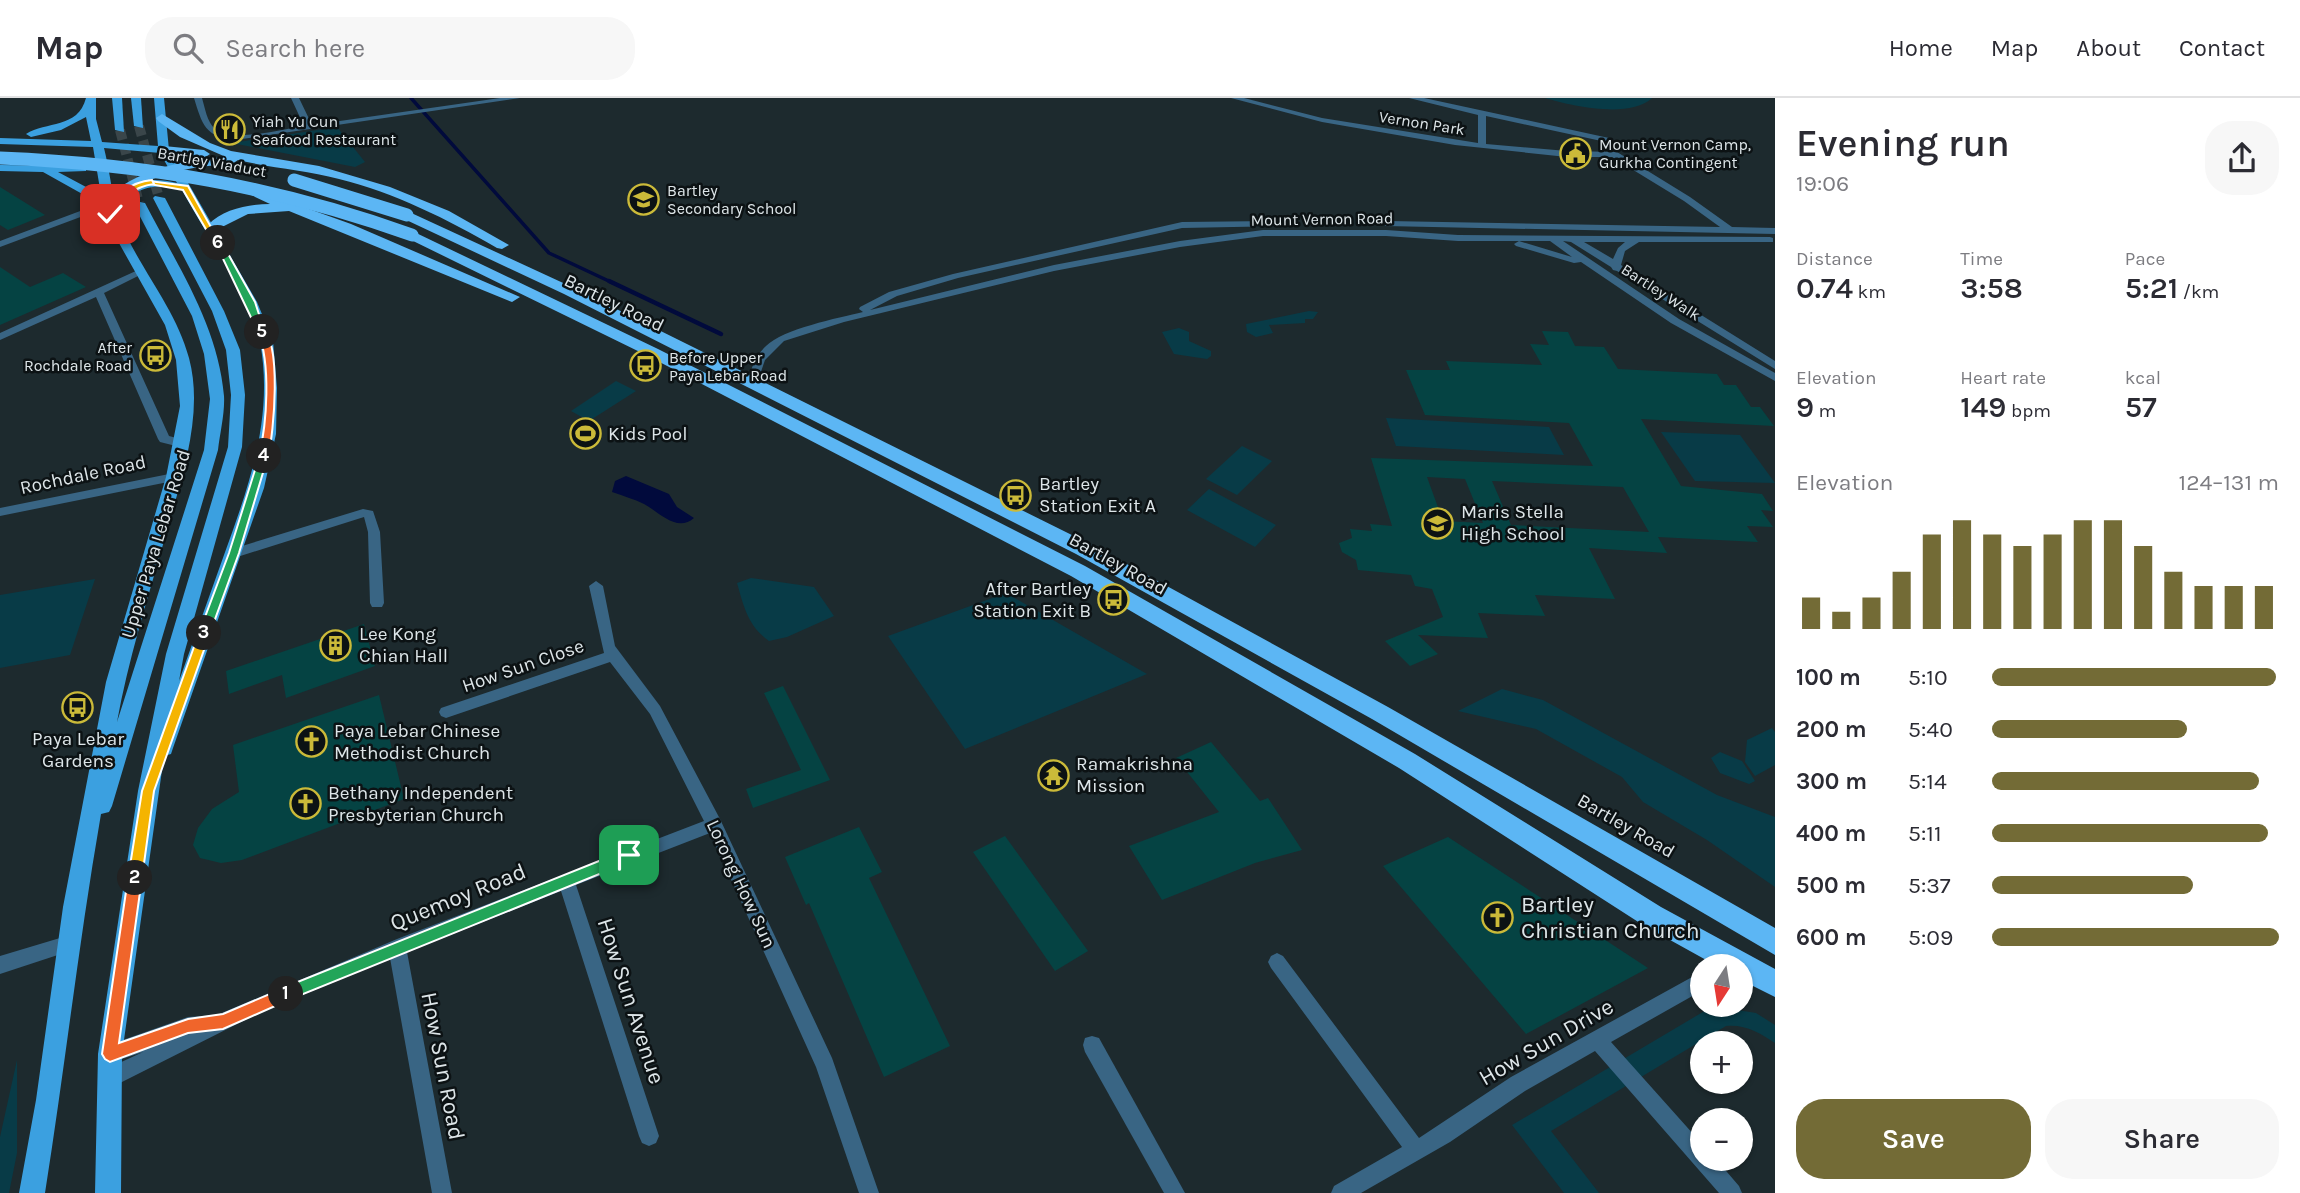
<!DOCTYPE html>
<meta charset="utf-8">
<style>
body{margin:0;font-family:Karla,sans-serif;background:#f7f7f7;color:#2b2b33;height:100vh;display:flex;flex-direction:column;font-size:26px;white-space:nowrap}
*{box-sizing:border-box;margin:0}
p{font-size:23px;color:#7c7c81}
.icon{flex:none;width:38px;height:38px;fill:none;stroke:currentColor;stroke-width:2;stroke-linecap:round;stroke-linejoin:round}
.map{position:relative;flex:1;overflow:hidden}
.details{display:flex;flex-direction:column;background:#fff;width:525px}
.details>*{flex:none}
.needle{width:46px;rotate:192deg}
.controls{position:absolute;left:1690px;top:856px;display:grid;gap:14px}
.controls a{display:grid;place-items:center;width:63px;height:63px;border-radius:50%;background:#fff;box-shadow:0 2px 5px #0004;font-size:35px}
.pin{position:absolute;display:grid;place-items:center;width:60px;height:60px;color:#fff;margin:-30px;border-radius:14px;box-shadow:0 4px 10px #0006}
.km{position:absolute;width:35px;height:35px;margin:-18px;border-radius:50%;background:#222;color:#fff;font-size:19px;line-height:35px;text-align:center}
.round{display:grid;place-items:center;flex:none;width:74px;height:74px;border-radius:28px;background:#f7f7f7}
.overview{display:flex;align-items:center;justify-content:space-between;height:119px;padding:0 21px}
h1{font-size:38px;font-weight:600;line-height:52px}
.figures{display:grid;grid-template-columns:repeat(3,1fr);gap:10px;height:119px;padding:7px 21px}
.figures div{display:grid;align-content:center}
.figures b{font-size:30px;font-weight:600}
.figures small{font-size:19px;font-weight:400}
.figures p{font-size:19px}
.chart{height:196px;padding:14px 21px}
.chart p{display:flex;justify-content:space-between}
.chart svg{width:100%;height:126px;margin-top:7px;stroke:#736b36;stroke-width:6}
.action{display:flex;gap:14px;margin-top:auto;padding:14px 21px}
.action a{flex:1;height:80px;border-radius:28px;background:#736b36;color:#fff;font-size:28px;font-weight:600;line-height:80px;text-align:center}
.action a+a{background:#f7f7f7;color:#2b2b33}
ul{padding:0 21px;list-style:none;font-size:23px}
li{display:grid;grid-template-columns:112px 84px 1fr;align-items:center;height:52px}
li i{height:18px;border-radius:9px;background:#736b36}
header{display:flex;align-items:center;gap:42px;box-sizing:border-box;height:98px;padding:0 35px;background:#fff;border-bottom:2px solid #e1e1e2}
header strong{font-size:33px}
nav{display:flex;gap:38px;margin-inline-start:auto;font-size:24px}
.search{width:490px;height:63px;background:#f7f7f7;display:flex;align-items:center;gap:18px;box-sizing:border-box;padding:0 24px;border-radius:28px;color:#7c7c81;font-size:26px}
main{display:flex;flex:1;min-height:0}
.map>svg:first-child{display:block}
</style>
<header>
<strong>Map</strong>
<div class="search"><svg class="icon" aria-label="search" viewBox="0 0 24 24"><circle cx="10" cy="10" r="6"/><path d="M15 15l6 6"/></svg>Search here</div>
<nav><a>Home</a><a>Map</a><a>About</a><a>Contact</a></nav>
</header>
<main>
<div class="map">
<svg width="1775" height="1095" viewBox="0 0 1775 1095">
<rect width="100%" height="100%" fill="#1d2a2e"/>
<g fill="#083b47">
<path d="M1545,0H1652C1630,21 1571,8 1545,0Z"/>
<path d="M337,29L365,64L355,69L232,45Z"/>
<path d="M1309,213L1318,214L1313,221H1305V225L1269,227L1273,235L1256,239L1247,234L1246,226Z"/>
<path d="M1179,230L1189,234V243L1211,253V258L1207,261L1174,256L1162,234Z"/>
<path d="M616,283L636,293L589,323L571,313Z"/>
<path d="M1386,320L1549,329L1564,357L1396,348Z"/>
<path d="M1661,334L1740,337L1775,385L1695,383Z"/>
<path d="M1242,348L1272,363L1237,397L1206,381Z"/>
<path d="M1209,391L1276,427L1255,449L1187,412Z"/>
<path d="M751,480L814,489L834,518L787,539L769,543C748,528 744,509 737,485Z"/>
<path d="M95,481L70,557L0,570V497Z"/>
<path d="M1006,495L1147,576L965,651L888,538Z"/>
<path d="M1502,591L1543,602L1717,697L1775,719V789L1707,742L1643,704L1622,679L1536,631L1458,613Z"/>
<path d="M1772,630L1775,634V667L1755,678L1745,664L1747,642Z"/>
<path d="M1720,654L1742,663L1755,683L1749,686L1720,675L1711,660Z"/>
<path d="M1713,908L1756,915L1775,927V945C1760,935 1745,926 1726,928L1551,1033L1599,1095H1564L1512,1027Z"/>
<path d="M17,962V1055L9,1095H0V1039Z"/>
</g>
<path fill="#010a3c" d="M626,378L669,396L677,409L694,420C677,435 659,414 644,406C634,401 623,398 612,394L615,383Z"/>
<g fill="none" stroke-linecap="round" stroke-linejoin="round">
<path stroke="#010a3c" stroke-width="3.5" d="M411,0L549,155L613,185"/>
<path stroke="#010a3c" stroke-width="4.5" d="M609,183L721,236"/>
</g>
<g fill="#054343" fill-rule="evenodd">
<path d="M0,89L45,117L8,132L0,127Z"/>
<path d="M0,169L30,189L63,175L86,189L0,227Z"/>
<path d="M1542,233L1568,234L1575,248L1604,249L1618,271L1717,276L1724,287H1736L1751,309H1760L1774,328L1641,321L1681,388L1762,396L1773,413L1761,412L1773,429L1747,428L1758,444L1658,439L1667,455L1589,450L1615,501L1535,497L1545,518L1478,515L1488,540L1418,537L1438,556L1410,568L1385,543L1443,519L1432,491L1415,488L1411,477L1358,472L1356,462L1342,454L1339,445L1352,440L1350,431L1372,433L1370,426L1392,428L1371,360L1593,368L1569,325L1425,317L1406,272H1450L1446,263L1542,267L1530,246L1549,247ZM1427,379L1465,381L1483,425L1443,423ZM1492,383L1623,389L1649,434L1511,427Z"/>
<path d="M364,526L375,568L286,600L282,577L229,596L226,573Z"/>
<path d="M783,588L830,682L753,710L746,691L801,672L764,595Z"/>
<path d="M379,597L404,701L242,762L221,765L200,760L193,747L198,730L212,711L239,694L233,647Z"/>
<path d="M1211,644L1260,703L1268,700L1302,752L1255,765L1162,802L1129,748L1219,714L1176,660Z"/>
<path d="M859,729L882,774L869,780L950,948L884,979L809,805L806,807L785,759Z"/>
<path d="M1005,738L1088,853L1055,873L973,754Z"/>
<path d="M1448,739L1648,870L1526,936L1383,768Z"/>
</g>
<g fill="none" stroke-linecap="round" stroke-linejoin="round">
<g stroke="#3a464a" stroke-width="10" stroke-dasharray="10 5" stroke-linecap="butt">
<path d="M139,28L159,100"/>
<path d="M120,32L139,105"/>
</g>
<g fill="#396584" fill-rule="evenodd">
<path d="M194,0H202C205,10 207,24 215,31C230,45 284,31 304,28L291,0H299L312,27L500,0H520L235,42C205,39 202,26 194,0Z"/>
<path d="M1231,0H1244L1322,20L1478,45V17L1409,0H1424L1609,40V44H1606L1486,18V46L1567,53L1617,54L1690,99L1732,129L1775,130V136L1385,128V124L1388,123L1720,129L1684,103L1612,59H1567L1455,47L1322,24Z"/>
<path d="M107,103L111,106L110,108L0,149V143Z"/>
<path d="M1276,123L1279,124V128L1182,130L958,180L897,198L870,212L1054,167L1180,143L1263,132H1386L1458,137L1770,139L1773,140V144H1639L1625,153L1621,167L1775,263V271L1617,173L1613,172L1611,169L1571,144L1563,143L1679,221L1775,275V283L1671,225L1581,164L1574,165L1516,148L1514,146L1519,143H1458L1386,138H1263L1180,149L1054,173L844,224L784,243L765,262L756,288H748L746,286C751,272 755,258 766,248C783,231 838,220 863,214L859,211L860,209L889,194L953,176L1182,124ZM1519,143H1550L1572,159L1522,144ZM1584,144H1625L1618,150L1613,161Z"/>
<path d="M138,172L146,174L104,195L169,338L184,342L186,345L180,349L160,344L158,341L96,199L0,242V235Z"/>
<path d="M174,375L180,379L178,382L0,418V410Z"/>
<path d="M363,411L373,413L380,434L384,505L382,509H372L370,505L368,434L364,419L234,460L228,455L229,452Z"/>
<path d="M596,483L603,488L615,548L660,608L720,721L832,960L879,1095H859L816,969L710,735L576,787L659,1038L656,1045L649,1048L642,1045L639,1038L561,793L407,854L452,1095H432L390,860L257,916L118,986L111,988L104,986L102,979L104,972L143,954L110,965L103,963L101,956L103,949L188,919L217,917L397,841L704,723L650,616L610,564L446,620L441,618L439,614L441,610L604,555L589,488Z"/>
<path d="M70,837L76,839L79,845L76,851L0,876V858Z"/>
<path d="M1277,855L1283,858L1419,1040L1511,979L1703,873V892L1611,944L1703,1047V1060H1715L1739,1088L1742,1095H1719L1595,953L1525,993L1450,1044L1361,1095H1331L1334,1088L1402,1049L1271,870L1268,864L1271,858Z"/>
<path d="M1092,938L1099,940L1185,1095H1164L1085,954L1083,947L1085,940Z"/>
</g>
<g fill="#3ba0e0" fill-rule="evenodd">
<path d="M86,0H96V21L102,44L158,48L154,0H164L169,52L257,204L273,243L277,290L276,336L264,390L173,650L171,656L164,658L122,956L121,1095H95L98,956L138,693L166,556L228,349L231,297L226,252L212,213L153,100L155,98L165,100L224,213L240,252L245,297L242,349L184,556L179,583C194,541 209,499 224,457C249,388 274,319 260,244C251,201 204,133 182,92C152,85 150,89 124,99L118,96C135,80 156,80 177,85L160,55L104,50C112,82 112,107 126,137C146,178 177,215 189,260C205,319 179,387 164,443C147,503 128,563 117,624L204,352L210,301L204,256L192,218L133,105L135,103L145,105C177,167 218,227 224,298C225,315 220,335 218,352L112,708L109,714L101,716C79,842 65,969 45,1095H19L36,1002L63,809L106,584L166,379L180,308L176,262L165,227L115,138L102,107L43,74L0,73V67L82,68L86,69V73L58,74L101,97L93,49L0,46V40L91,43L86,19L61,32L31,39L26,36C46,23 78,31 86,0Z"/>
<path d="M112,0H122L124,34L115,32Z"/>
<path d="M131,0H141L143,30L134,28Z"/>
</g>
<g fill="#5cb6f4" fill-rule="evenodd">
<path d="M162,16L210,45L231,53L319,68L390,89L449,113L509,147L502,151L497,150C447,121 395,95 339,81C306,72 271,70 238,62L232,66C200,68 168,72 140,87C128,93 116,110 102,108V102C138,72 180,62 226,59L180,39L158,23L156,20Z"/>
<path d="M164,48L204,52L210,56L204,60L160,55L158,52Z"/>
<path d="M256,92L351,126L520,199L512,204L507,202L289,113L248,116L222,129L218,140H208V127C223,111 249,106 270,106L249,96Z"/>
<path d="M407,113L574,190L1090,446L1388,609L1775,830V857L1372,621L1076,456L564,196L402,120V114Z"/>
<path d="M412,133L658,251L1085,468L1415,656L1661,809L1775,871V899L1741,882V868H1717L1643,827L1399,670L1071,478L646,257L407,140V134Z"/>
</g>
<g stroke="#5cb6f4" stroke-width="13">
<path d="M0,60C145,66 276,88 412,137"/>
<path d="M294,82L407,117"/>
</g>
</g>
<path fill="#22a559" stroke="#fff" stroke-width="2" d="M629,751L636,757L634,762L286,903L280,901L278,896L280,891Z"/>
<path fill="#f0652b" stroke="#fff" stroke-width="2" d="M135,774L142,780L119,945L188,921L223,916L286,889L291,891L293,896L291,901L223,931L188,935L110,964L105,961L102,956L128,780Z"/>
<path fill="#f5b400" stroke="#fff" stroke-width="2" d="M204,530L210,535L154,693L142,780L135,786L128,780L142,693L199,535Z"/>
<path fill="#22a559" stroke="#fff" stroke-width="2" d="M260,356L268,358L239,455L210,535L204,539L199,535L229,455Z"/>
<path fill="#f0652b" stroke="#fff" stroke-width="2" d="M262,231C282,243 274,336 268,358L264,361L259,358C267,325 271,266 258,234Z"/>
<path fill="#22a559" stroke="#fff" stroke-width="2" d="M215,144L222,145L255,204L265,235L258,234Z"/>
<path fill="#f5b400" stroke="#fff" stroke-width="2" d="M149,83L188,88L221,147L214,145L183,92L149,86Z"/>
<path fill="#f5b400" stroke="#fff" stroke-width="2" d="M152,82L154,86C132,89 125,99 113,117H108C113,97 131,84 152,82Z"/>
<defs>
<symbol id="restaurant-ring" viewBox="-11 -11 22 22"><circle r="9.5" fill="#0c1214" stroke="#cbba39" stroke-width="1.5"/><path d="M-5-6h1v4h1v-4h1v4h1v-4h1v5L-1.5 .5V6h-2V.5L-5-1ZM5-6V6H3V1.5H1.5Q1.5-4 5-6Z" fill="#cbba39"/></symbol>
<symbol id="civic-ring" viewBox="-11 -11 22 22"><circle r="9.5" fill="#0c1214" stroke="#cbba39" stroke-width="1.5"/><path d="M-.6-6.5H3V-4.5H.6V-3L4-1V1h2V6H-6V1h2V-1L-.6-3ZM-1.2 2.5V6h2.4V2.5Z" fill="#cbba39"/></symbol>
<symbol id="school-ring" viewBox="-11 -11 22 22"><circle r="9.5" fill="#0c1214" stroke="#cbba39" stroke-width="1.5"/><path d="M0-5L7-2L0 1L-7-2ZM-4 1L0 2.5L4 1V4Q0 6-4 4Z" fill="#cbba39"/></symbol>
<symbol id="bus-ring" viewBox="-11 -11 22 22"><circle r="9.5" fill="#0c1214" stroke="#cbba39" stroke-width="1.5"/><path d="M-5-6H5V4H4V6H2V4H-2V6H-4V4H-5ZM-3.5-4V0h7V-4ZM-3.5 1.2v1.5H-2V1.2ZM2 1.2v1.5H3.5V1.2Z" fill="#cbba39"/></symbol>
<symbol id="stadium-ring" viewBox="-11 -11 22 22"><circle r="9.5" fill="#0c1214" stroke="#cbba39" stroke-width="1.5"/><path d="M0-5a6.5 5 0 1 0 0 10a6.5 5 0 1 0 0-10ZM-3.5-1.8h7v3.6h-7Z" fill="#cbba39"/></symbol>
<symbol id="building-ring" viewBox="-11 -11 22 22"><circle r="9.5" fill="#0c1214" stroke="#cbba39" stroke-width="1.5"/><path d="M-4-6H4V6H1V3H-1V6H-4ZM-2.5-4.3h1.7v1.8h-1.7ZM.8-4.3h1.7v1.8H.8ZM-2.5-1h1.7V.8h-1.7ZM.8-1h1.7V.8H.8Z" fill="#cbba39"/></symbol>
<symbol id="church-ring" viewBox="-11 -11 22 22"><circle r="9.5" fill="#0c1214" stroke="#cbba39" stroke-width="1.5"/><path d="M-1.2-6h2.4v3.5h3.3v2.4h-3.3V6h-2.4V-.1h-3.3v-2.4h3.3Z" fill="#cbba39"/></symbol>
<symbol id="temple-ring" viewBox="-11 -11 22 22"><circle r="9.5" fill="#0c1214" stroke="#cbba39" stroke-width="1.5"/><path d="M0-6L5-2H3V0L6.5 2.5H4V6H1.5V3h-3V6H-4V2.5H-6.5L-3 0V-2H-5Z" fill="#cbba39"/></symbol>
</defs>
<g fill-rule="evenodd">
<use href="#restaurant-ring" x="212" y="14" width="35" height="35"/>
<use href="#civic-ring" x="1558" y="38" width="35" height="35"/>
<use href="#school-ring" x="626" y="84" width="35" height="35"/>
<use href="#bus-ring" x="138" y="240" width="35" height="35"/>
<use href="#bus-ring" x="628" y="250" width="35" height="35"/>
<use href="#stadium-ring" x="568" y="318" width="35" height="35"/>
<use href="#bus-ring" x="998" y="380" width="35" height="35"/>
<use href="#school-ring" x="1420" y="408" width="35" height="35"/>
<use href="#bus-ring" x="1096" y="484" width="35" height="35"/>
<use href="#building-ring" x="318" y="530" width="35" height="35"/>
<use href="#bus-ring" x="60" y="592" width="35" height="35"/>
<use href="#church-ring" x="294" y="626" width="35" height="35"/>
<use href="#temple-ring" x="1036" y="660" width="35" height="35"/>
<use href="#church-ring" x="288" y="688" width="35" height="35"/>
<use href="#church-ring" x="1480" y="802" width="35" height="35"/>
</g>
<g text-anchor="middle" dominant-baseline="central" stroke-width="5" stroke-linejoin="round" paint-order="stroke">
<g font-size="16" fill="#dde5e8" stroke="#0c1214" text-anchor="start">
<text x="252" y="23">Yiah Yu Cun<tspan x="252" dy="18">Seafood Restaurant</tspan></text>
<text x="1599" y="46">Mount Vernon Camp,<tspan x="1599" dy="18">Gurkha Contingent</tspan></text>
<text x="667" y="92">Bartley<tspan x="667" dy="18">Secondary School</tspan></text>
<text x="132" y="249" text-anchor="end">After<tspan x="132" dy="18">Rochdale Road</tspan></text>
<text x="669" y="259">Before Upper<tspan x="669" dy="18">Paya Lebar Road</tspan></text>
</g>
<g font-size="16" fill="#dde5e8" stroke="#0c1214">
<text transform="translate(1422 25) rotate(9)">Vernon Park</text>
<text transform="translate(212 64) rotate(10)">Bartley Viaduct</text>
<text transform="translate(1322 121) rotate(-1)">Mount Vernon Road</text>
<text transform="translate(1661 194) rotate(33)">Bartley Walk</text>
</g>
<g font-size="19" fill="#dde5e8" stroke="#0c1214">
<text transform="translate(614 205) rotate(26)">Bartley Road</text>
<text transform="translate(83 377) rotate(-12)">Rochdale Road</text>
<text transform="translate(156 446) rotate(-73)">Upper Paya Lebar Road</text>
<text transform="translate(1118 466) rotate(29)">Bartley Road</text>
<text transform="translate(523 568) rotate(-19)">How Sun Close</text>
<text transform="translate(1626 728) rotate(30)">Bartley Road</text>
<text transform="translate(741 786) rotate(65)">Lorong How Sun</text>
</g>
<g font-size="19" fill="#dde5e8" stroke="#0c1214" text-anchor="start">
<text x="608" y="336">Kids Pool</text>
<text x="1039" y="386">Bartley<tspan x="1039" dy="22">Station Exit A</tspan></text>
<text x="1461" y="414">Maris Stella<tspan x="1461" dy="22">High School</tspan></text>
<text x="1091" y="491" text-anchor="end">After Bartley<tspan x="1091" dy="22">Station Exit B</tspan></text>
<text x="359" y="536">Lee Kong<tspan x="359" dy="22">Chian Hall</tspan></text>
<text x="334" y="633">Paya Lebar Chinese<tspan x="334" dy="22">Methodist Church</tspan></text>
<text x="78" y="641" text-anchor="middle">Paya Lebar<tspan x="78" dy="22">Gardens</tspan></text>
<text x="1076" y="666">Ramakrishna<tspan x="1076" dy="22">Mission</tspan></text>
<text x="328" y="695">Bethany Independent<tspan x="328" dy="22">Presbyterian Church</tspan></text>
</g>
<g font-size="23" fill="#dde5e8" stroke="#0c1214">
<text transform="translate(458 799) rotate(-22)">Quemoy Road</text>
<text transform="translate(631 903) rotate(72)">How Sun Avenue</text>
<text transform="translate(1546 944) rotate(-30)">How Sun Drive</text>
<text transform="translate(443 968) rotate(79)">How Sun Road</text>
</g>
<g font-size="23" fill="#dde5e8" stroke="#0c1214" text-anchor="start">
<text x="1521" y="806">Bartley<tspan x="1521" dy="26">Christian Church</tspan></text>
</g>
</g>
</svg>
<div class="controls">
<a><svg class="needle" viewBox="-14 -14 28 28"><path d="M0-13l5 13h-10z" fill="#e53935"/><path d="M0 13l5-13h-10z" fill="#7c7c81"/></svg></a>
<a>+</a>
<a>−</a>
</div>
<div class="pin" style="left:629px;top:757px;background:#1e9e55"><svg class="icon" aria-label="arrive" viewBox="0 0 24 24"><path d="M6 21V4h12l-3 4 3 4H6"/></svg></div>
<div class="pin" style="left:110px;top:116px;background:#d93025"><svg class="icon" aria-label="check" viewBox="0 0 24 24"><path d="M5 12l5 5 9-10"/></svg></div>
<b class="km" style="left:286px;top:896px">1</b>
<b class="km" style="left:135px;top:780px">2</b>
<b class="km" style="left:204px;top:535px">3</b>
<b class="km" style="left:264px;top:358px">4</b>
<b class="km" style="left:262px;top:234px">5</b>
<b class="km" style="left:218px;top:145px">6</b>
</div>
<section class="details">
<div class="overview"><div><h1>Evening run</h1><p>19:06</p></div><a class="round"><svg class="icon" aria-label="share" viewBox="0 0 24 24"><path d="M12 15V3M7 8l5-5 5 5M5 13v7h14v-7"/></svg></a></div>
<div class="figures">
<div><p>Distance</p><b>0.74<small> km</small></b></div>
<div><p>Time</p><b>3:58</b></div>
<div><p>Pace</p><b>5:21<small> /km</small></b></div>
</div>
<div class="figures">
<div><p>Elevation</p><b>9<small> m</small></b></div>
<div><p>Heart rate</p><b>149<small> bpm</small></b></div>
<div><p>kcal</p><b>57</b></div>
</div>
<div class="chart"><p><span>Elevation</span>124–131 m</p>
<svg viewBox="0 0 160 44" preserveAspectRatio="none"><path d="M5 44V33M15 44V38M25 44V33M35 44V24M45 44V11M55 44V6M65 44V11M75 44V15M85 44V11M95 44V6M105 44V6M115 44V15M125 44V24M135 44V29M145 44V29M155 44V29"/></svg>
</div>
<ul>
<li><b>100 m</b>5:10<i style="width:99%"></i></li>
<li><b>200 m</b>5:40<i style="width:68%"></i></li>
<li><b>300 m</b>5:14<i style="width:93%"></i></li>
<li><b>400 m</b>5:11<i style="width:96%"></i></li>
<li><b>500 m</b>5:37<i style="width:70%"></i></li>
<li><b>600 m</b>5:09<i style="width:100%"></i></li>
</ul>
<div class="action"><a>Save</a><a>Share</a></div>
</section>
</main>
